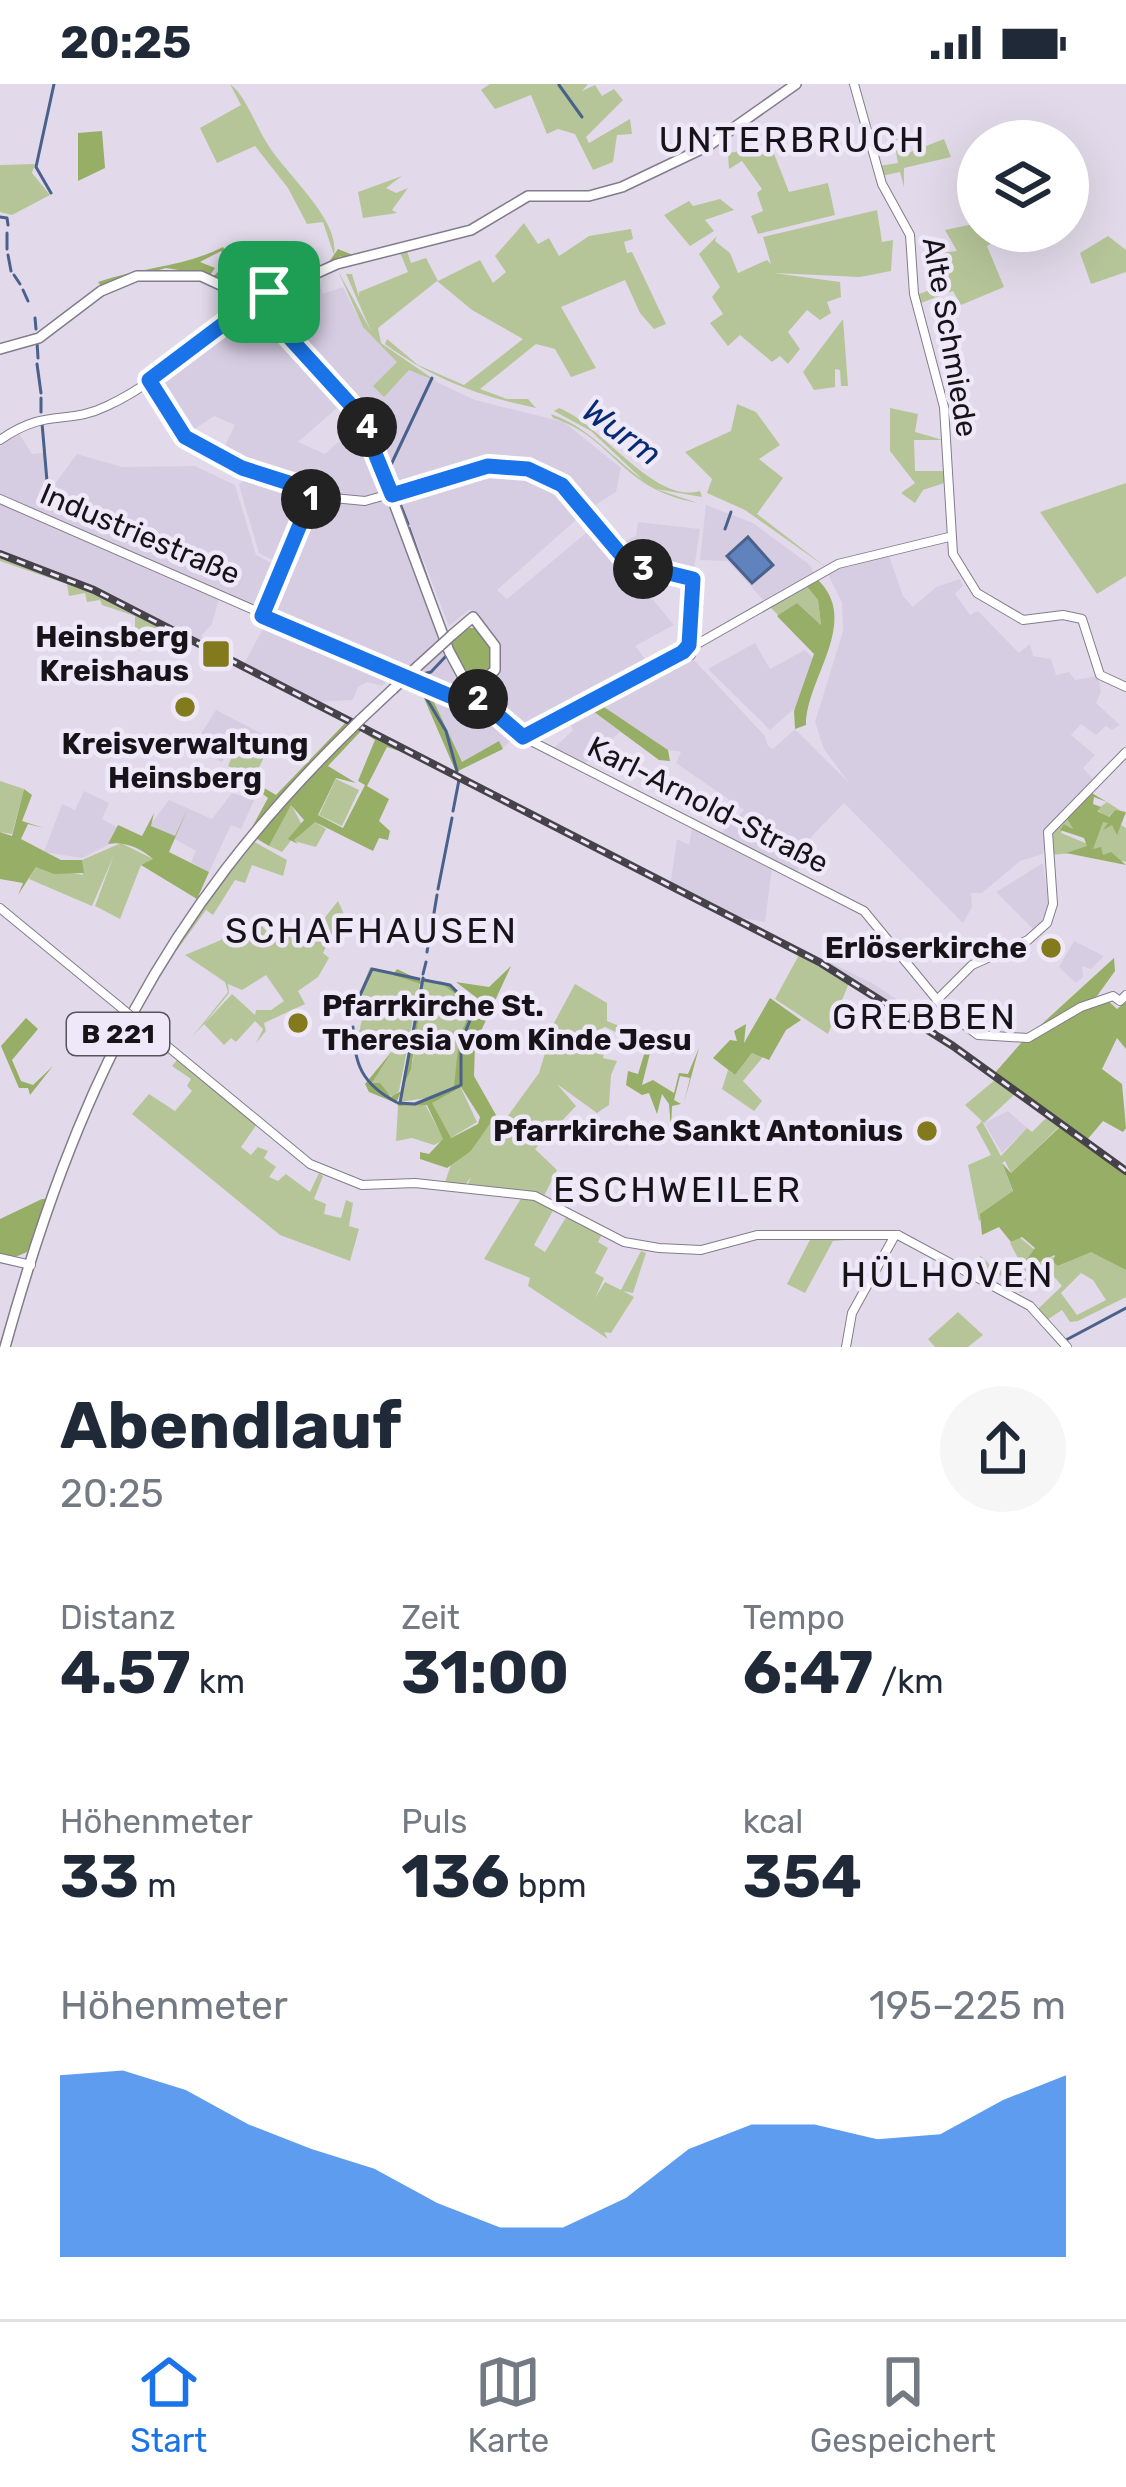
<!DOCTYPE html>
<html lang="de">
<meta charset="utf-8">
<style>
body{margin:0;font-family:Rubik,sans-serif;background:#f6f6f7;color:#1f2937;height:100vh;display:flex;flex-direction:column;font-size:45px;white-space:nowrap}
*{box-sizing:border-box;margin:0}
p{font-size:39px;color:#747a83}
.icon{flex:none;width:66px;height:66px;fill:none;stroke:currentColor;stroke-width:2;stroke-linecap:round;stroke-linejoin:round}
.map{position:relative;height:1263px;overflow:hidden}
.sheet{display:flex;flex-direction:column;background:#fff;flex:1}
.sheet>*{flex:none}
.tools{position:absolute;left:957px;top:36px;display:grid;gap:24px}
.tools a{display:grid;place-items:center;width:132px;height:132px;border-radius:50%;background:#fff;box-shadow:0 12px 48px #0002;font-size:60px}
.pin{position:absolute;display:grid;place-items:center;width:102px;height:102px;color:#fff;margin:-51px;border-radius:24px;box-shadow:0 6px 18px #0006}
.km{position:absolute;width:60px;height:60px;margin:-30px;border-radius:50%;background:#222;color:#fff;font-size:33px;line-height:60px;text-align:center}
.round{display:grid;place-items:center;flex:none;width:126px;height:126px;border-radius:63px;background:#f6f6f7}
.head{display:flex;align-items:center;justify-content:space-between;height:204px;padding:0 60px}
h1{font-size:66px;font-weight:700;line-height:90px}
.stats{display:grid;grid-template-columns:repeat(3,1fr);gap:18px;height:204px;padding:12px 60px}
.stats div{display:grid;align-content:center}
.stats b{font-size:60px;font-weight:700}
.stats small{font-size:33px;font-weight:400}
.stats p{font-size:33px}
.chart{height:336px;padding:24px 60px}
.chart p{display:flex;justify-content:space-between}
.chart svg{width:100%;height:216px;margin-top:12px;fill:#1a73e8;opacity:.7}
.status{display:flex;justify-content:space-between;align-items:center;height:84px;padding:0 60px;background:#fff;direction:ltr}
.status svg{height:33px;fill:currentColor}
.dock{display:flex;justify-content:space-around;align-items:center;height:168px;border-top:3px solid #e0e1e3;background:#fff;font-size:33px;color:#747a83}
.dock a{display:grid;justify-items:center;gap:6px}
.dock .current{color:#1a73e8}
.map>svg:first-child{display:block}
</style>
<div class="status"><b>20:25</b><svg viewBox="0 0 49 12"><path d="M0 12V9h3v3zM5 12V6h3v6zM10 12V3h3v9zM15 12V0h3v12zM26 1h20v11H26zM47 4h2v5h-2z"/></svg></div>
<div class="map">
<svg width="1126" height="1263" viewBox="0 0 1126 1263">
<rect width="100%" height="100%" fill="#e2daea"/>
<g fill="#d7cde3">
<path d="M316,190L323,210L343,203L363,243L398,278L383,313L409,285L475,316L564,338L621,384L616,408L586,427L497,506L507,515L593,443L674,541L635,562L649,580L524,647L486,617L480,608L475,530L470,525L449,542L370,338L267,221V216Z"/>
<path d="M254,228L265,233L345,317L298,358L325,370L356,342L362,343L463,603L515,653L503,664L499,658L462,679L417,598L394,590L382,602L367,598L358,603L353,616L317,618L244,580L272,528L286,483L259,469L239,401L252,381L222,368L235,341L214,332L186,351L155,297Z"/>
<path d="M18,348L32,370L44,369L46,398L54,401L77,370L122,383L195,382L235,401L256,471L280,483L264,524L0,411V360Z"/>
<path d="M0,418L219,514L212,540L201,552L207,557L201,559L86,503L0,471Z"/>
<path d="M706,421L753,439L810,481L814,490L765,518L728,477L700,476Z"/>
<path d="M638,438L700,445L693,492L625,475L617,461L636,452Z"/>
<path d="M889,472L903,512L913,523L936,503L960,495L963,502L955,510L970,531L978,527L1019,569L1030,560L1033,572L1051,575L1056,591L1069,588L1075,596L1098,592L1101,608L1096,619L1120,641L1112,646L1106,642L1096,651L1081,640L1071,651L1095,671L1083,684L1094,696L1049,743L1043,770L1020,777L982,809H971L972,823L963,839L844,719L811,753L797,789L720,750L744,726L676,679L681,668L658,664L595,617L668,578L693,575L765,652L768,662L773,665L795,645L849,699L824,665L815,638L843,547L842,519L827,488Z"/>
<path d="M755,559L770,585L805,566L814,575L795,624L770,646L708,585Z"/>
<path d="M586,622L620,648L584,680L552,666L573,646L566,633Z"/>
<path d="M216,626L266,652L263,659L242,649L222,678L192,664Z"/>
<path d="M84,707L109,719L102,735L117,743L108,761L82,774L44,768L62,720L75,726Z"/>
<path d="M253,708L257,710L241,745L231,741L209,788L191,778L196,767L150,741L169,716L212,735L232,709L246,713Z"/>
<path d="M692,743L772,784L765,838L738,833L872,899L907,922L901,930L821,880L670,802L677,755L689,761Z"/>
<path d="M1043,779L1049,825L1035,847L996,808Z"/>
<path d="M1074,857L1104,872L1091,885L1082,882L1083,893L1076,899L1059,883Z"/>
<path d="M1008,1027L1027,1044L1002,1069L984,1039Z"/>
</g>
<g fill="#b6c598" fill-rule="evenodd">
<path d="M230,0C244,10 254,37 264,54C281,87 341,134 334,171L323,138L307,140L288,104L255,62L217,79L200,44L241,21Z"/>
<path d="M490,0H588L582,7L595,1L602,12L614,5L623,16L586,53L589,59L630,35L632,50L617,51L613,78L593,86L575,50L558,45L547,50L531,11L495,25L481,6Z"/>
<path d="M900,44L908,69L944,55L951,73L904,84V103L900,88L881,92L879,82L898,79L892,46Z"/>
<path d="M771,62L789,108L828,99L835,131L758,150L751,132L763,127L757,109L762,105L742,77L729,85L728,69Z"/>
<path d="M35,80L32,89L50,111L12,131L0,128V81Z"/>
<path d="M402,92L386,104L396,109L408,104L392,126L397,129L363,134L358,108Z"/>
<path d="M720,115L734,126L705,136L714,147L690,162L664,131L689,117L693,122Z"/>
<path d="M877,126L882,158L893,156L891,187L860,193L774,189L840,198L841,213L827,218L831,229L820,236L807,226L788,248L800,265L788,280L780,272L772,278L740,251L728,262L710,239L723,230L712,213L720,203L699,170L717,152L715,157L730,169L738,189L767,176L771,180L763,153Z"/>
<path d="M524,139L538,160L549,154L559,172L589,152L631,145L633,155L624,158L627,169L632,168L666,240L654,245L640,229L625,196L561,223L596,284L571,293L555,265L536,260L480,305L507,315H528L536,324C478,312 433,295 385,260L387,255L418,281L464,301L523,255L472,226L437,197L378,244L381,259L436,297L478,314L409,286L384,313L373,302L397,278L363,243L338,187L371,247L346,190H352L359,213V208L408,188L399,166L406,164L411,179L426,174L438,197L480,176L493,199L506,188L495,172Z"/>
<path d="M978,139V147H1009L987,162L1004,203L961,221L953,207L918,220L916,211L933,205L931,170L957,167L945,146Z"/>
<path d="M1108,152L1126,166V188L1091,200L1080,169Z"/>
<path d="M843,235L848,302H841L840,286L835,285V303L814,306L803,288Z"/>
<path d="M737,320L756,328L780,361L759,375L783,394L757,430L827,484L745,426L707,409L712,395L685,368L731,347Z"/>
<path d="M559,324C601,340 655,421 700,407L702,413L656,405L698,419C619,405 615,354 553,334L551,330C589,343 611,373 643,396L591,347L554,327Z"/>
<path d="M890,324L918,330L915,348L943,356H914L915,387H946L947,398L923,406L915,419L901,409L915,399L890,367Z"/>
<path d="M1126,399V492L1097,510L1040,428Z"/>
<path d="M0,471L86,503L179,553L172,563L135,545V532L102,521L100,516L87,518L85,509L69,512L67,500L0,477Z"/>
<path d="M809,502L818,516L821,541L797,519L779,532L770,523Z"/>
<path d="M242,648L262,658L266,652L273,654L254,694L228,682Z"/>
<path d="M336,695L359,706L342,742L319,731Z"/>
<path d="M0,697L24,705L12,750L0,748Z"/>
<path d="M1107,718L1126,730L1115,726L1108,733L1126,744V778L1084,768L1050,771L1051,750L1066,733L1073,745L1064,740L1061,749L1088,760L1102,729L1096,726Z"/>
<path d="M291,720L303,743L315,738L326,745L316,763L294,757L301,744L282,768L269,762Z"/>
<path d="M251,756L287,776L283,792L252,781L245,799L235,796L213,831L206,826L177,866L172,863Z"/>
<path d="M121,759L155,776L141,781L120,835L95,822L114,771L92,822L29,795L36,783L83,791L82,776Z"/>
<path d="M338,817L348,839L332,850L323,869L329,874L318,893L298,907L305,920L264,939L266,947L256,959L263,945L255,937L236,958L231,954L224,961L204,940L192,953L228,908L225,898L185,871L221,856L231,840L237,854L262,842L275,856L288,850L301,864ZM266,891L284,917L271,926H256L255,931L232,910L204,940L229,909L228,900L242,906Z"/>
<path d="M799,871L849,899L828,950L775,915Z"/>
<path d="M370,883L420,899L399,1007L393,1013L372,999L393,966L357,958L364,926L354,923Z"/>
<path d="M422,893L450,903L472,924L459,953L455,1003L460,1002L477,1038L447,1056L427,1014L399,1018L413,976Z"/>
<path d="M575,900L607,919V937L624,944L622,951L605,943L586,952L606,961L603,974L617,977L611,991L609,1021L597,1029L557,1000L576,1022L535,1065L557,1086L544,1112L466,1105L471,1093L463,1104L444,1101L452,1078L471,1067L496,1030L498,1037L505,1036L539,989L554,939Z"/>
<path d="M752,969L763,973L743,997L762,1017L754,1027L722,1005L728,986L735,991Z"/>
<path d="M178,975L257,1040L241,1063L251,1071L258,1063L268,1067L264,1074L276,1083L269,1093L278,1097L286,1090L310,1108L319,1089L323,1092L314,1115L326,1120L324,1130L341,1134L346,1116L353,1119L349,1142L359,1145L350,1177L280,1151L132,1030L149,1010L175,1027L192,1007L187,1002L191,995L172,982Z"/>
<path d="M996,995L1015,1010L984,1039L965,1021Z"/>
<path d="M425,1020L444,1056L434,1061L412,1054L396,1057L398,1022Z"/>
<path d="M1047,1033L1060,1042L1011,1089L1005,1077L1002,1079L1013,1108L979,1137L968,1081L991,1071L976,1043L982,1037L1001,1072L1027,1044L1032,1048Z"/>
<path d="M522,1113L555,1123L534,1161L545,1168L568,1130L602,1150L598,1158L608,1164L595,1189L604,1194L595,1214L605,1198L621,1206L641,1167L646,1169L633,1209L623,1207L634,1213L611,1249L604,1248L608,1255L528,1202L530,1194L484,1175Z"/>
<path d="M1018,1152L1045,1174L1058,1173L1053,1178L1059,1182L1091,1167L1126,1186V1213L1078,1237L1070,1238L1062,1226L1047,1236L1038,1225L1062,1202L1051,1189L1021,1209L994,1186L985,1199L969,1186L981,1172L992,1183L1001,1177L1008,1188L1021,1180L1010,1159ZM1081,1189L1093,1196L1106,1216L1077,1231L1061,1209Z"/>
<path d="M772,1153L871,1154L833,1157L805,1209L787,1200L810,1156Z"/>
<path d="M958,1228L983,1251L968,1263H935L928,1255Z"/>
</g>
<g fill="#97ae66" fill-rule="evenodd">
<path d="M102,47L105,84L78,97V49Z"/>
<path d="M223,163L251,207L329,178L338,165L353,171L368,167L342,175L341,172L331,180L258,208L214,192L228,177L221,167L200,178L215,184L210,191L166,184L101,202L98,198C142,183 184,183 223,163Z"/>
<path d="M817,495C862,537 806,594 806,641L795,645L794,627L814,570L777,532L797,519L821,541L818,516L807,502Z"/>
<path d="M469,544H479L489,555L495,580L478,599L464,589L449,559Z"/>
<path d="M417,598L433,616L462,678L499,657L503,665L456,688Z"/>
<path d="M595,617L668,666L670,677L659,676L586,622Z"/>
<path d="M347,637L352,640L249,749L268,714L259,707L246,713L254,698L276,711Z"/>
<path d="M357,643L417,673L387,663L367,702L389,715L379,737L390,747L388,756L379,754L373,767L315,738L294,756L298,760L288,755L304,736L291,721L269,762L254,753ZM361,647L375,656L358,697L365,701L343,744L318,731L336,694L356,699L328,682Z"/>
<path d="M24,705L32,711L22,737L44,744L28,740L21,755L61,776H82L84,789L54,790L36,783L18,811L23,799L0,795V748L12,752Z"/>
<path d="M1090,708L1107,718L1094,713L1093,720L1101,723L1097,727L1109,733L1115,726L1126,728L1117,751L1112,741L1103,746L1108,739L1103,738L1093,765L1101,763L1103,771L1111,768L1126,781L1066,769L1087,762L1084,754L1060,746L1064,740L1073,745L1066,733Z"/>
<path d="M188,724L169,768L209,788L197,815L141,781L153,775C139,762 121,757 108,760L118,741L142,752L154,729L151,742L175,752Z"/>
<path d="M1114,874L1115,887L1097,912L1032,949Z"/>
<path d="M511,882L475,960L474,992L496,1031L471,1067L447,1084L420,1075V1068L429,1070L443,1055L427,1021L398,1022L399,1018L414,1020L454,1003L459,953L472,924L439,897L452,901L474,923L477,914L456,898L489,903ZM461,1003L480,1033L478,1040L451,1054L432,1019Z"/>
<path d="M397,885L424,898L411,985L396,1019L369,1008L365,1000L393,966L372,999H380L391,1013L401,1007L421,900L393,891Z"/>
<path d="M770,914L801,936L786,946L769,976L752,969L735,991L713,974L730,956L737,957L734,947L746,940L744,959Z"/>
<path d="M1106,915L1117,925L1126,918V965L1117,954L1102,985L1122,1000L1126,1044L1123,1048L1103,1037L1087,1056L994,990L1022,958Z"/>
<path d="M26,934L38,945L12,976L21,997L33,1001L53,982L30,1011L28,1004H19L1,962Z"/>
<path d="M651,948L655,949L642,1001L653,996L674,1009L679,989L688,990L699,964L684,1019L690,994L680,992L674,1016L681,1020L672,1022L671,1046L669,1020L662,1010L657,1030L649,1009L642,1011L626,1001L628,987L638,990Z"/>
<path d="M1061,1042L1126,1088V1186L1091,1168L1058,1182L1053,1178L1055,1171L1028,1183L1025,1178L1035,1164L1022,1153L1011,1158L999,1143L982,1151L980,1130L1013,1107L1002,1079L1011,1089Z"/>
<path d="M42,1115H49L27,1168L13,1174L0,1170V1135Z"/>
</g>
<path fill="#6082bd" stroke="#4a618c" stroke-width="3" d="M748,453L773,481L752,499L727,472Z"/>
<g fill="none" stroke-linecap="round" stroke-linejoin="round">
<g stroke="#4a618c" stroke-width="3">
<path d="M559,1L582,33"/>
<path d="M51,109L36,83L54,0"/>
<path d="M0,133L7,134L8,141"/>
<path d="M7,149V165"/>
<path d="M8,171L11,187"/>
<path d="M14,191L20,200"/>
<path d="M23,206L28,217"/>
<path d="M35,234L36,245"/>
<path d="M37,258L38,274"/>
<path d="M37,280L41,309"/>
<path d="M41,314V328"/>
<path d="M42,339L48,409"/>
<path d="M394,401L389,385L432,294"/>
<path d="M399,417L408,440"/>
<path d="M409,444L434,515"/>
<path d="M725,445L731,428"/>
<path d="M418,591L431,588L447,571"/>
<path d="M419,602L446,647L457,687"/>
<path d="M453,727L459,696"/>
<path d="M438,805L452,734"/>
<path d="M433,835L437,811"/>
<path d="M427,868L431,843"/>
<path d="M423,890L426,878"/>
<path d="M424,896L450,901L473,924"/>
<path d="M355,922L372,885L419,895"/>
<path d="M353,943C354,980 362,1000 396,1018"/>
<path d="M461,1001V959L474,926"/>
<path d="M398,1019L415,1020L459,1002"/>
<path d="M400,1019L423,894"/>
<path d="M1066,1256L1126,1224"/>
</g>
<defs>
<g id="secondary">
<path d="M854,0L882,100L910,151L914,210L944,323L953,470L977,509L1023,536L1063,531L1082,535L1100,591L1126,603"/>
<path d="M150,296L180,348L247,383L241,379"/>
<path d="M0,356C47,323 66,342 107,322C161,297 206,251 255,217"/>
<path d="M247,382L333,414L365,417L488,382H517L562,401L628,479L692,494L689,561"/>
<path d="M0,415L261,529"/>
<path d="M267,526L314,407"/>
<path d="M269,531L450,612L471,608L529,656L864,827L947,928L978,951L1028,954L1081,923L1113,912L1120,917L1126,911"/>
<path d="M685,562L693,564L691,571L684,570Z"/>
<path d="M692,563L838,480L949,453"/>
<path d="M523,653L683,568"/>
<path d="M0,824L119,922"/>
<path d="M937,916L972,881L1028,856L1047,839L1053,820L1048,748L1126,668"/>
<path d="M138,938L310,1080L362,1101L415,1099L535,1112L624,1158L659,1164L701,1166L757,1151H898"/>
<path d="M898,1151L1030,1222L1067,1263"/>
<path d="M0,1174L31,1181"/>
<path d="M846,1263L852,1229L894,1153"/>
</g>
<g id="primary">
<path d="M255,217L337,180L471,146L528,112H589L622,103L708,62L796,0"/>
<path d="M0,265L39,254L101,207L137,192H201L255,217L363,336L449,567L471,608L495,586V562L473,533L452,551"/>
<path d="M418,582L440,562"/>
<path d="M360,636L393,605"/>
<path d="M5,1263C76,1009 160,831 351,645"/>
</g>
</defs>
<use href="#secondary" stroke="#837c8b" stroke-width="10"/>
<use href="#primary" stroke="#837c8b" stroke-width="12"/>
<use href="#secondary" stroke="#fff" stroke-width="8"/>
<use href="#primary" stroke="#fff" stroke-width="9"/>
<defs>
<path id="rail" d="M0,470L94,506L821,879L953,962L1126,1087"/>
</defs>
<use href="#rail" stroke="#46424a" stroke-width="8"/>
<use href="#rail" stroke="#efe8f8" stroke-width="3" stroke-dasharray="9" stroke-linecap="butt"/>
<defs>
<path id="secondary-bridge" d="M119,922L138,938"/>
<g id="primary-bridge">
<path d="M440,562L452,551"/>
<path d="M393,605L418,582"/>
<path d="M351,645L360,636"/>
</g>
</defs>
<use href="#secondary-bridge" stroke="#837c8b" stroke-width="10" stroke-linecap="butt"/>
<use href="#primary-bridge" stroke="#837c8b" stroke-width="12" stroke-linecap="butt"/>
<use href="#secondary-bridge" stroke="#fff" stroke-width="8"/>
<use href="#primary-bridge" stroke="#fff" stroke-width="9"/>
</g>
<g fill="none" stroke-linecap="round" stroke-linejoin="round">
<defs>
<path id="route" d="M269,208C260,214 251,220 242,226L149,296L185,353L242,384L314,407L262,532L450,612L471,608L523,653L683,568L689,561L693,495L628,479L562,401L528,385L488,382L392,411L359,330L258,219C253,216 248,212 243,209L269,208"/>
</defs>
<use href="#route" stroke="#fff" stroke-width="24"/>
<use href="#route" stroke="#1a73e8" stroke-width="15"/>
</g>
<g fill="#83791d" stroke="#efe8f8" stroke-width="4.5">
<rect x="201" y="555" width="30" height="30" rx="6"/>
<circle cx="185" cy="623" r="12"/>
<circle cx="1051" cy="864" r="12"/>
<circle cx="298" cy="939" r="12"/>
<circle cx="927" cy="1047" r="12"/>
</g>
<g text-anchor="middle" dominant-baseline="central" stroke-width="9" stroke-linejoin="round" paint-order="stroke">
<rect fill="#efe8f8" stroke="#57535c" stroke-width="3" x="67" y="929" width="102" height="42" rx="9"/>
<g font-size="27" font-weight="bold" fill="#161319">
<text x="118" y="950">B 221</text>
</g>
<g font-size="30" fill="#161319" stroke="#efe8f8">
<text transform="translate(950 253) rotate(80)">Alte Schmiede</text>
<text transform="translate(140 450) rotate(23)">Industriestraße</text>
<text transform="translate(708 721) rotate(27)">Karl-Arnold-Straße</text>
</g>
<g font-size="30" font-weight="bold" fill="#161319" stroke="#efe8f8" text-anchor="end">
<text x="189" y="553">Heinsberg<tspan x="189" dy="34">Kreishaus</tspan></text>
<text x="185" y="660" text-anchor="middle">Kreisverwaltung<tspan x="185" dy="34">Heinsberg</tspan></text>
<text x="1027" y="864">Erlöserkirche</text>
<text x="322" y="922" text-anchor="start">Pfarrkirche St.<tspan x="322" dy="34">Theresia vom Kinde Jesu</tspan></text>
<text x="903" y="1047">Pfarrkirche Sankt Antonius</text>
</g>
<g font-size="33" font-style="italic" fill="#062b72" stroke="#efe8f8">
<text transform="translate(622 348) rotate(36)">Wurm</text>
</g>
<g font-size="36" letter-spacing="3" fill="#161319" stroke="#efe8f8">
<text x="793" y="55">UNTERBRUCH</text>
<text x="372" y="846">SCHAFHAUSEN</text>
<text x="925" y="932">GREBBEN</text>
<text x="678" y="1105">ESCHWEILER</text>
<text x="948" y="1190">HÜLHOVEN</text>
</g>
</g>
</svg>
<div class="tools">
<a><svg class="icon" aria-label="layers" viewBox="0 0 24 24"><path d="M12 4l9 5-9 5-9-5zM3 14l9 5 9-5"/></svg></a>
</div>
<div class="pin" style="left:269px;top:208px;background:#1e9e55"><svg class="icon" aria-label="arrive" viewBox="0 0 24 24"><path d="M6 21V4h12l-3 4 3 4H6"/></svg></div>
<b class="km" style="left:311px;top:415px">1</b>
<b class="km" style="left:478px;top:615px">2</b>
<b class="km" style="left:643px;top:485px">3</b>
<b class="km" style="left:367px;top:343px">4</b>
</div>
<section class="sheet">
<div class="head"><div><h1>Abendlauf</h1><p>20:25</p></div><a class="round"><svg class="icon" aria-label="share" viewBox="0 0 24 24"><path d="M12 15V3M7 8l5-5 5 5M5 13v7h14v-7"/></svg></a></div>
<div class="stats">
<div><p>Distanz</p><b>4.57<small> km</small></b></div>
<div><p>Zeit</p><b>31:00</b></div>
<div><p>Tempo</p><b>6:47<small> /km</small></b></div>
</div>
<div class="stats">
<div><p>Höhenmeter</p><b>33<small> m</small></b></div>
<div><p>Puls</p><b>136<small> bpm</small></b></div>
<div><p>kcal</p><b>354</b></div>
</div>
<div class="chart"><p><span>Höhenmeter</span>195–225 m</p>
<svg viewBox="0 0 160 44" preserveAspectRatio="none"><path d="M0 44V7L10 6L20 10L30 17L40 22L50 26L60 33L70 38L80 38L90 32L100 22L110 17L120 17L130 20L140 19L150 12L160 7V44z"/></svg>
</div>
</section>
<nav class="dock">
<a class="current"><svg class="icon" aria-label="home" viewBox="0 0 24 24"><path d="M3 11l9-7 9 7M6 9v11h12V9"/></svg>Start</a>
<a><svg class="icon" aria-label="map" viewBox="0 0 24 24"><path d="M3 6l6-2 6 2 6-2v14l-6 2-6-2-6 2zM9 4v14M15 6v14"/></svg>Karte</a>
<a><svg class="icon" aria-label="saved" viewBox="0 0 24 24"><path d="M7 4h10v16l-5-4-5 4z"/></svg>Gespeichert</a>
</nav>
